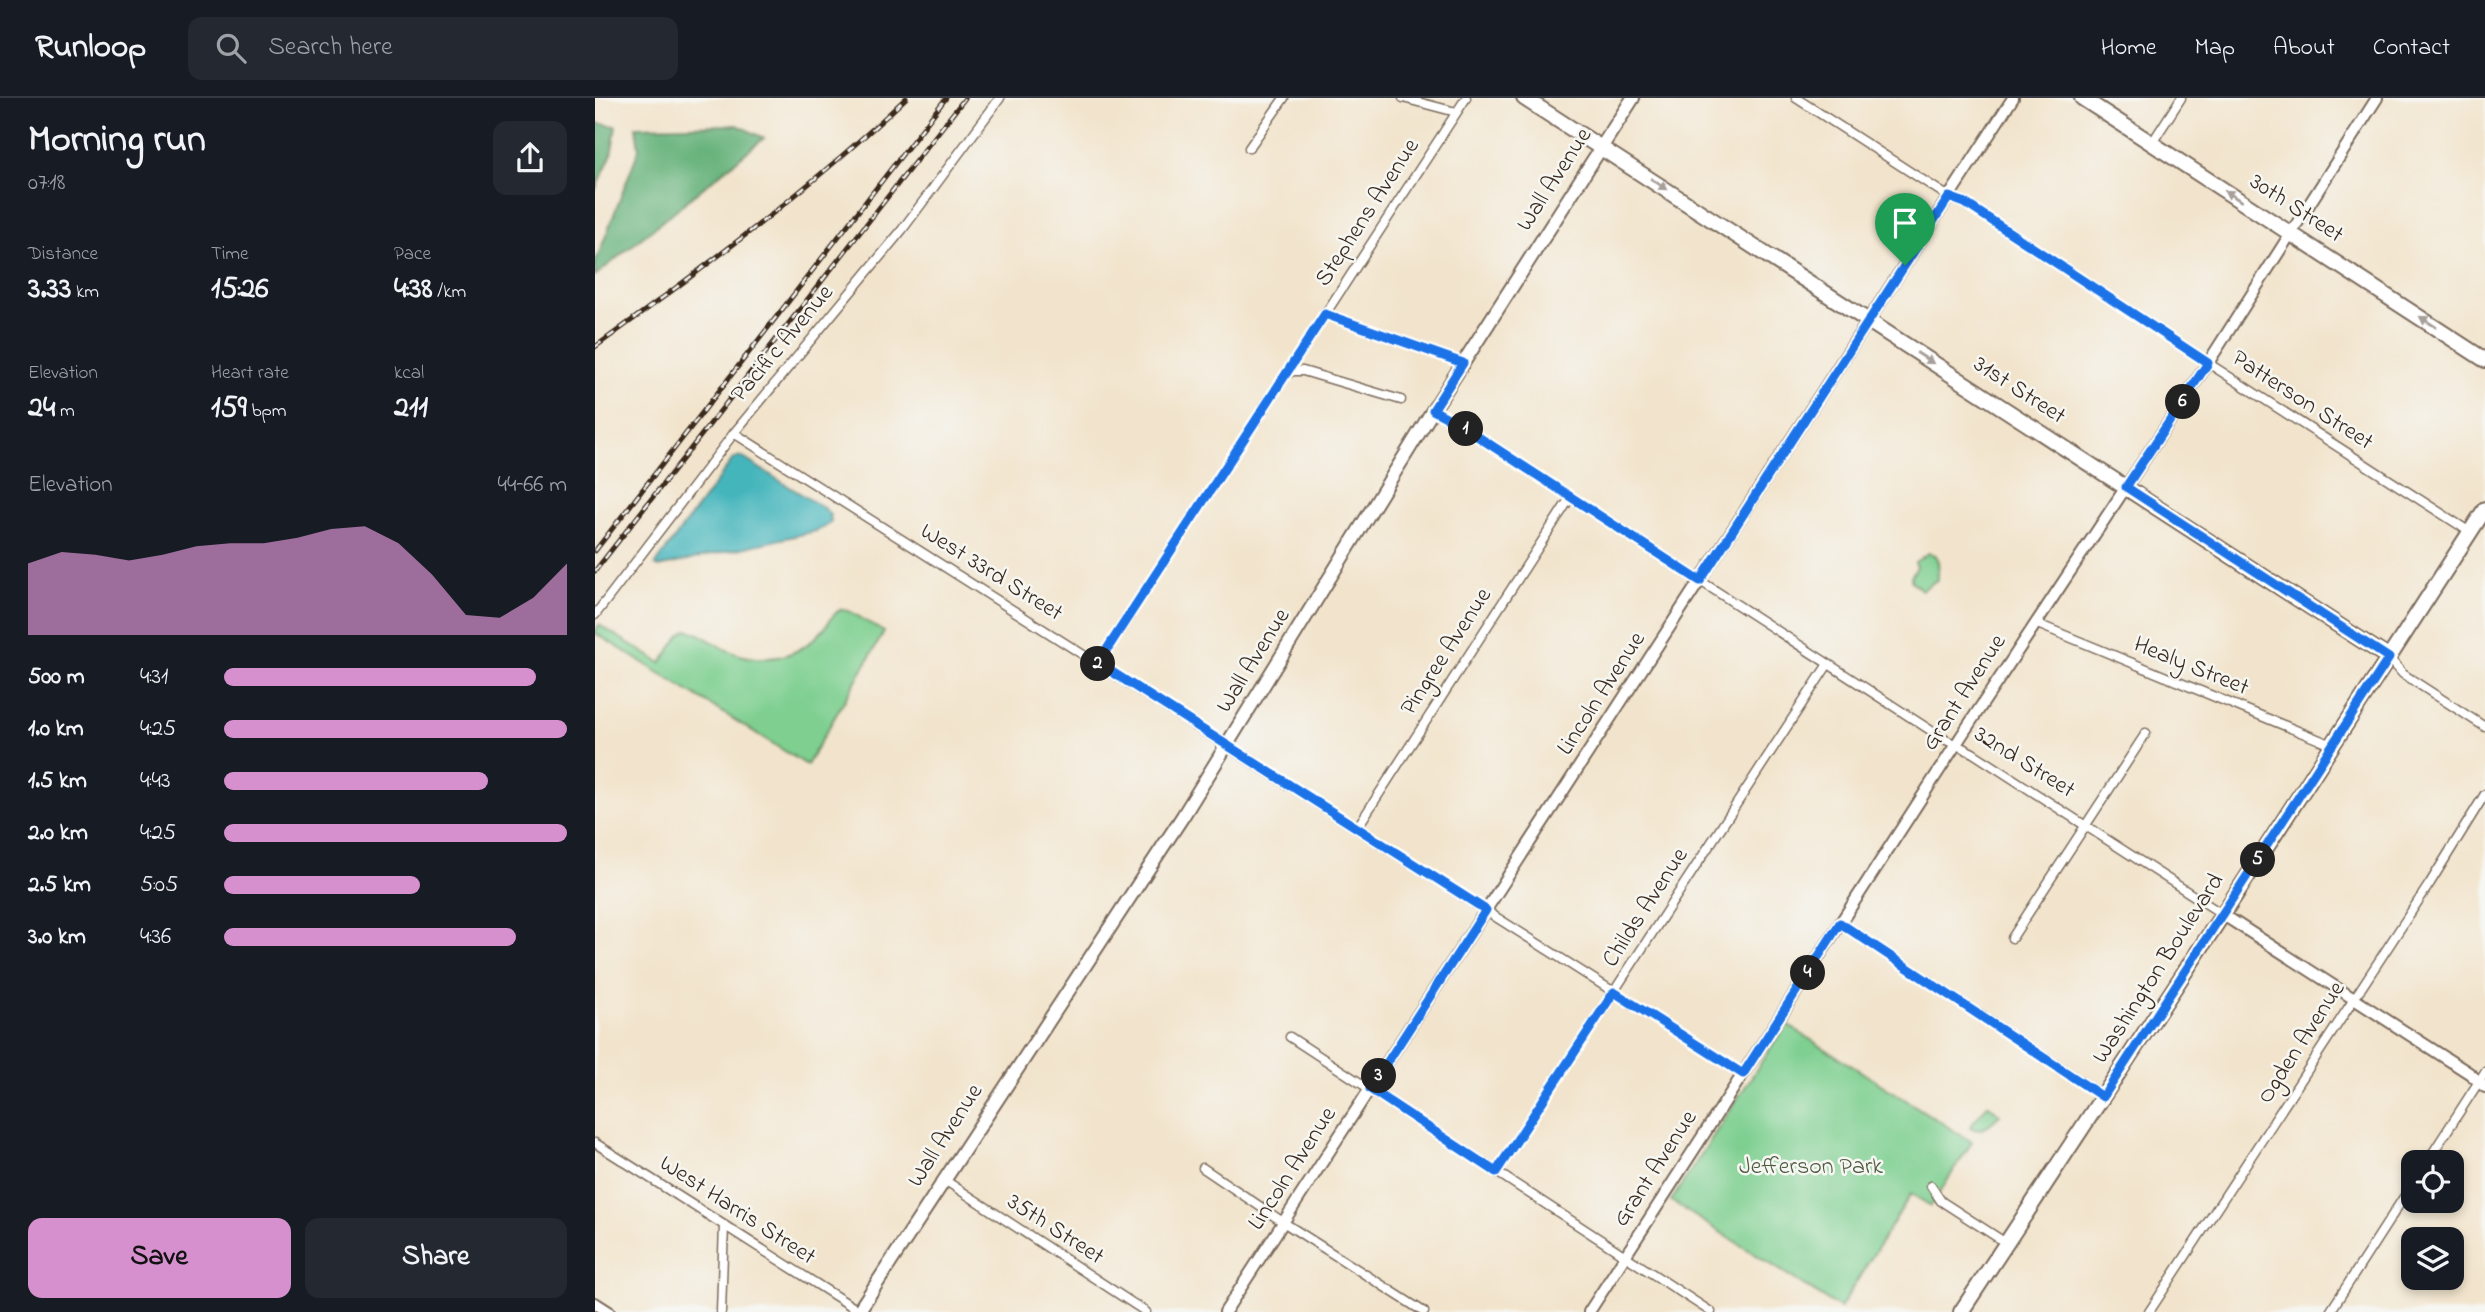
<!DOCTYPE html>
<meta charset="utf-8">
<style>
body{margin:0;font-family:"Indie Flower",sans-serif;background:#242831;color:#f1f3f6;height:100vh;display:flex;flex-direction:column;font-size:26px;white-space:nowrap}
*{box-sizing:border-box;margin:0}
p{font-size:23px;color:#9ea1a6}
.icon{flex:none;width:38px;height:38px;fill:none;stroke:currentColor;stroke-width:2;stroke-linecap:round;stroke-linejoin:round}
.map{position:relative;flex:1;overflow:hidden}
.details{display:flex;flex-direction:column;background:#171b24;width:595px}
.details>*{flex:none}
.tools{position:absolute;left:1806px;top:1052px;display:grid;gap:14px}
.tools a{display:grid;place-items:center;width:63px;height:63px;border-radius:14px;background:#171b24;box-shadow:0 4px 10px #0003;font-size:35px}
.pin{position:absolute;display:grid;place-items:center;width:60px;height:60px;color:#fff;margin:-72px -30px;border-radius:50% 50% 50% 0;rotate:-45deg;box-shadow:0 0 7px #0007}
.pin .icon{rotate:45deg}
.km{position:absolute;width:35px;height:35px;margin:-18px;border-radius:50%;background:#222;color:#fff;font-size:19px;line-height:35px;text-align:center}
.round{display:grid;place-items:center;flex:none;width:74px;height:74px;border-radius:14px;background:#242831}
.summary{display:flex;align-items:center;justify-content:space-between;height:119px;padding:0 28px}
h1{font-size:38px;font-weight:800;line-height:52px}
.metrics{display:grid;grid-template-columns:repeat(3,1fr);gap:10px;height:119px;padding:7px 28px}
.metrics div{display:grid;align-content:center}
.metrics b{font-size:30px;font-weight:800}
.metrics small{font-size:19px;font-weight:400}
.metrics p{font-size:19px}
.chart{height:196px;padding:14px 28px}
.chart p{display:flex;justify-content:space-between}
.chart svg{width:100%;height:126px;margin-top:7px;fill:#d690ce;opacity:.7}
.cta{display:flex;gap:14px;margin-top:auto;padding:14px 28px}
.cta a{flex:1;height:80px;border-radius:14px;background:#d690ce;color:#111;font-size:28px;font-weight:800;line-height:80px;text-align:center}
.cta a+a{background:#242831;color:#f1f3f6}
ul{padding:0 28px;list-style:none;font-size:23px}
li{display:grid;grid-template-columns:112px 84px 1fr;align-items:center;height:52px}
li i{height:18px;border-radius:9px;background:#d690ce}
header{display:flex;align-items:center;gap:42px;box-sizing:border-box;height:98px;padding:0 35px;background:#171b24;border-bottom:2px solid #363941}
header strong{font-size:33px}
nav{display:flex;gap:38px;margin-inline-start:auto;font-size:24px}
.search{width:490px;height:63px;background:#242831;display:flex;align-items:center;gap:18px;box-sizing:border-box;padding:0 24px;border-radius:14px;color:#9ea1a6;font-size:26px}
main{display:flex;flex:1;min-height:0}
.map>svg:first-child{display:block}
</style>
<header>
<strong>Runloop</strong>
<div class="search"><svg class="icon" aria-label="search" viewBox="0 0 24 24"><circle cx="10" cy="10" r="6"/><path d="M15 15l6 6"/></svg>Search here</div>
<nav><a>Home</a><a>Map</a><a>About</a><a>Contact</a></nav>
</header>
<main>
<section class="details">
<div class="summary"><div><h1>Morning run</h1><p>07:18</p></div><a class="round"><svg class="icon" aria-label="share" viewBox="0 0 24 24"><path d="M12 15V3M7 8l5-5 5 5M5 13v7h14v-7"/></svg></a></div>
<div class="metrics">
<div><p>Distance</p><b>3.33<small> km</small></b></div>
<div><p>Time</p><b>15:26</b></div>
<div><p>Pace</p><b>4:38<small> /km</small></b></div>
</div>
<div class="metrics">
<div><p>Elevation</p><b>24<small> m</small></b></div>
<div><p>Heart rate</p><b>159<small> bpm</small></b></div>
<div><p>kcal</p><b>211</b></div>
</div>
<div class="chart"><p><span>Elevation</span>44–66 m</p>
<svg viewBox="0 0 160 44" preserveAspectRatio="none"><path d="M0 44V19L10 15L20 16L30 18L40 16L50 13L60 12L70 12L80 10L90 7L100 6L110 12L120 23L130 37L140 38L150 31L160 19V44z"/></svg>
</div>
<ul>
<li><b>500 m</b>4:31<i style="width:91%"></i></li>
<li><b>1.0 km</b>4:25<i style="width:100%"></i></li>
<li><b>1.5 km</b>4:43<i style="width:77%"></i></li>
<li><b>2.0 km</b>4:25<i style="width:100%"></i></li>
<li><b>2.5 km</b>5:05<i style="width:57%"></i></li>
<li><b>3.0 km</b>4:36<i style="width:85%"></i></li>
</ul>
<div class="cta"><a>Save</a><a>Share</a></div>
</section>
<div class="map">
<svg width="1890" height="1214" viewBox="0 0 1890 1214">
<rect width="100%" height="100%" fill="#f6f6f2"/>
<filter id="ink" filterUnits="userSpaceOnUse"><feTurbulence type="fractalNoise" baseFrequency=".0143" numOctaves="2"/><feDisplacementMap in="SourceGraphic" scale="14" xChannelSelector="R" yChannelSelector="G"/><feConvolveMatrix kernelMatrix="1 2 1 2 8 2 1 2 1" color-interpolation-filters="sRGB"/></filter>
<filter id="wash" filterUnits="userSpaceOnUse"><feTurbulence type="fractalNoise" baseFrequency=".00686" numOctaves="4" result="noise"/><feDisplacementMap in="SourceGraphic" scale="28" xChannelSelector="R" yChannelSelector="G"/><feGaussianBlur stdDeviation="1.57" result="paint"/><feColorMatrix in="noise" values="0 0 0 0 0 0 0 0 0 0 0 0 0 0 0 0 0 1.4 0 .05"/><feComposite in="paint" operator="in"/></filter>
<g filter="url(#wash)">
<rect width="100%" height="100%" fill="#f2e4cc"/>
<g fill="#7ecf90" stroke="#5c7c57" stroke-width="2">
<path d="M1333,455L1340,457C1346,466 1342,472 1343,481L1327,492L1316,483V478L1322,469L1320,464Z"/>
<path d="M247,511L256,514L289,534L212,667L0,535L4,527L66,565L85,537L92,532C103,533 112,541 121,546C144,561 173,565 199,554C210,549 221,540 229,531C235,523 238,515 247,511Z"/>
<path d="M1191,926L1377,1044L1336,1108L1316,1096L1245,1210L1076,1103Z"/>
<path d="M1393,1006L1405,1017C1395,1025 1386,1037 1375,1029Z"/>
</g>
<g fill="#66b27a" stroke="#506e4c" stroke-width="2">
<path d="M0,25L21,28L16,58L0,92Z"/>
<path d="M142,27L169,40L0,178V166L44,51L41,29Z"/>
</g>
<path fill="#45b5bc" stroke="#40706d" stroke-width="2" d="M145,358L230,411L235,417L236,423L230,429L221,433L64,469L60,467L138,361Z"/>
</g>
<g filter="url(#ink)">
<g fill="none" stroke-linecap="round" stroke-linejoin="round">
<defs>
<g id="minor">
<path d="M808,0L861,14"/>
<path d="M1201,0L1354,99L1370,105L1613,265L1875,434"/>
<path d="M1557,45L1586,0"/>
<path d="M654,50L689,0"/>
<path d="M730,216L868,265"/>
<path d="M692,276L698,273H708L806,302"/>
<path d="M838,312L862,325L1349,641L1378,655L1627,816"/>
<path d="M139,335L1148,976"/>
<path d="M0,517L139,335L307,132L405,0"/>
<path d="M1440,525L1737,647"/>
<path d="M1794,560L1808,576L1890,629"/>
<path d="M503,565L871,0"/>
<path d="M762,730L975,400"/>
<path d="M1245,825L1508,998"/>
<path d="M1417,840L1551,635"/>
<path d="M695,939L1116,1214"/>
<path d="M0,1045L264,1213"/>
<path d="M1832,1064L1890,974"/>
<path d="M608,1070L688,1124L829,1214"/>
<path d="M901,1074L1233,566"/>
<path d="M348,1081L551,1214"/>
<path d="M1336,1088L1346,1103L1411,1145"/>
<path d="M126,1214L129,1127"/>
<path d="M1554,1214L1835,785L1890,696"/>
<path d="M1735,1214L1818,1085"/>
</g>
<g id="tertiary">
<path d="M1627,816L1874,975L1890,989"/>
<path d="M0,1205L14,1214"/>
<path d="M630,1214L1418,0"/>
<path d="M994,1214L1367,637L1613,265L1782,0"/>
</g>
<path id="secondary" d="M263,1214L588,718L838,312L1038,0"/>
<g id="primary">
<path d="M929,0L1794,560"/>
<path d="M1487,0L1890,262"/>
<path d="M1366,1214L1645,790L1890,411"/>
</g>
</defs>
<use href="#minor" stroke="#7b6b5b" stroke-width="11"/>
<use href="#tertiary" stroke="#7b6b5b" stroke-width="14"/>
<use href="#secondary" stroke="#7b6b5b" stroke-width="16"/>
<use href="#primary" stroke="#7b6b5b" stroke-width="18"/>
<use href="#minor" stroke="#fff" stroke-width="8"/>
<use href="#tertiary" stroke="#fff" stroke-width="10"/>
<use href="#secondary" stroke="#fff" stroke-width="12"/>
<use href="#primary" stroke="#fff" stroke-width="14"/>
<defs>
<g id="rail">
<path d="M0,249C108,171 214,92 311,0"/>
<path d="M0,453L351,0"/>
<path d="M0,473L370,0"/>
</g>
</defs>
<use href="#rail" stroke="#3b2a1e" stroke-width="5"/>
<use href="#rail" stroke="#f6f6f2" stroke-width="2.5" stroke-dasharray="8" stroke-linecap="butt"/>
</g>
<defs><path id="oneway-solid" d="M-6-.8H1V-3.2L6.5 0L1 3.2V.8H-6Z" transform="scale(1.75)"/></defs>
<g fill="#a79f9a">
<use href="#oneway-solid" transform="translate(1064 86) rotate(33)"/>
<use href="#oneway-solid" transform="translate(1638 98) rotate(-147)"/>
<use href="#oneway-solid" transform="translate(1833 224) rotate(-147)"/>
<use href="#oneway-solid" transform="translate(1330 260) rotate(33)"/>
</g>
</g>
<g fill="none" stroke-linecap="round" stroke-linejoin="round" filter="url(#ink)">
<defs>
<path id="route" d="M1354,99L1370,105L1613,265L1531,389L1794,560L1508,999L1245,825L1148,976L1019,894L901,1074L775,991L891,812L503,565L730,216L868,265L838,312L862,325L1105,483Z"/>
</defs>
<use href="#route" stroke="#fff" stroke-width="14"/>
<use href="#route" stroke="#1a73e8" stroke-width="9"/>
</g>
<g text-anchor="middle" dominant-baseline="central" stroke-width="5" stroke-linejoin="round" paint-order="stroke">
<g font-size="24" fill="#3b2a1e" stroke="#f6f6f2">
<text transform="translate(960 82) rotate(-57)">Wall Avenue</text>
<text transform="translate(1701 111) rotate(33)">30th Street</text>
<text transform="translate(773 115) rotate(-57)">Stephens Avenue</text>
<text transform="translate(188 246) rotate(-50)">Pacific Avenue</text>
<text transform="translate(1424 293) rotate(33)">31st Street</text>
<text transform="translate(1707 303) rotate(33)">Patterson Street</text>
<text transform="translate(396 475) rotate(32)">West 33rd Street</text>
<text transform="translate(852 554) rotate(-57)">Pingree Avenue</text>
<text transform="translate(659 563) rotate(-58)">Wall Avenue</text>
<text transform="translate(1596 569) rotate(22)">Healy Street</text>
<text transform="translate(1370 595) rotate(-57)">Grant Avenue</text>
<text transform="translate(1007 596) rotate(-57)">Lincoln Avenue</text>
<text transform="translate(1429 665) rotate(32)">32nd Street</text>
<text transform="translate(1051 810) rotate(-57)">Childs Avenue</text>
<text transform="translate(1564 871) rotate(-57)">Washington Boulevard</text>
<text transform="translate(1707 945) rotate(-57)">Ogden Avenue</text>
<text transform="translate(351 1038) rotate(-57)">Wall Avenue</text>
<text transform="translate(698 1071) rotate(-57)">Lincoln Avenue</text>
<text transform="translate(1061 1071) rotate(-57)">Grant Avenue</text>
<text transform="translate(142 1113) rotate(33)">West Harris Street</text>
<text transform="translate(460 1132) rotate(33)">35th Street</text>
</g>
<g font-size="24" fill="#4f5c40" stroke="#f6f6f2">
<text x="1216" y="1069">Jefferson Park</text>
</g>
</g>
</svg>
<div class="tools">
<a><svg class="icon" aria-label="locate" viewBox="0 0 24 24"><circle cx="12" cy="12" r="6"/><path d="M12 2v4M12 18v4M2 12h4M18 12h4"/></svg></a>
<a><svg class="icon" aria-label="layers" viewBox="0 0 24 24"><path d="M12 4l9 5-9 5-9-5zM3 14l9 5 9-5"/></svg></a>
</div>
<div class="pin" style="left:1310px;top:167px;background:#1e9e55"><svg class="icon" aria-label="arrive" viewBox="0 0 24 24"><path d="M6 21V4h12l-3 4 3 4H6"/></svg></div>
<b class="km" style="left:871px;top:331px">1</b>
<b class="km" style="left:503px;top:566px">2</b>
<b class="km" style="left:784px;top:978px">3</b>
<b class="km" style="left:1213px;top:875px">4</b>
<b class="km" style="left:1663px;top:762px">5</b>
<b class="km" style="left:1588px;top:304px">6</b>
</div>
</main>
